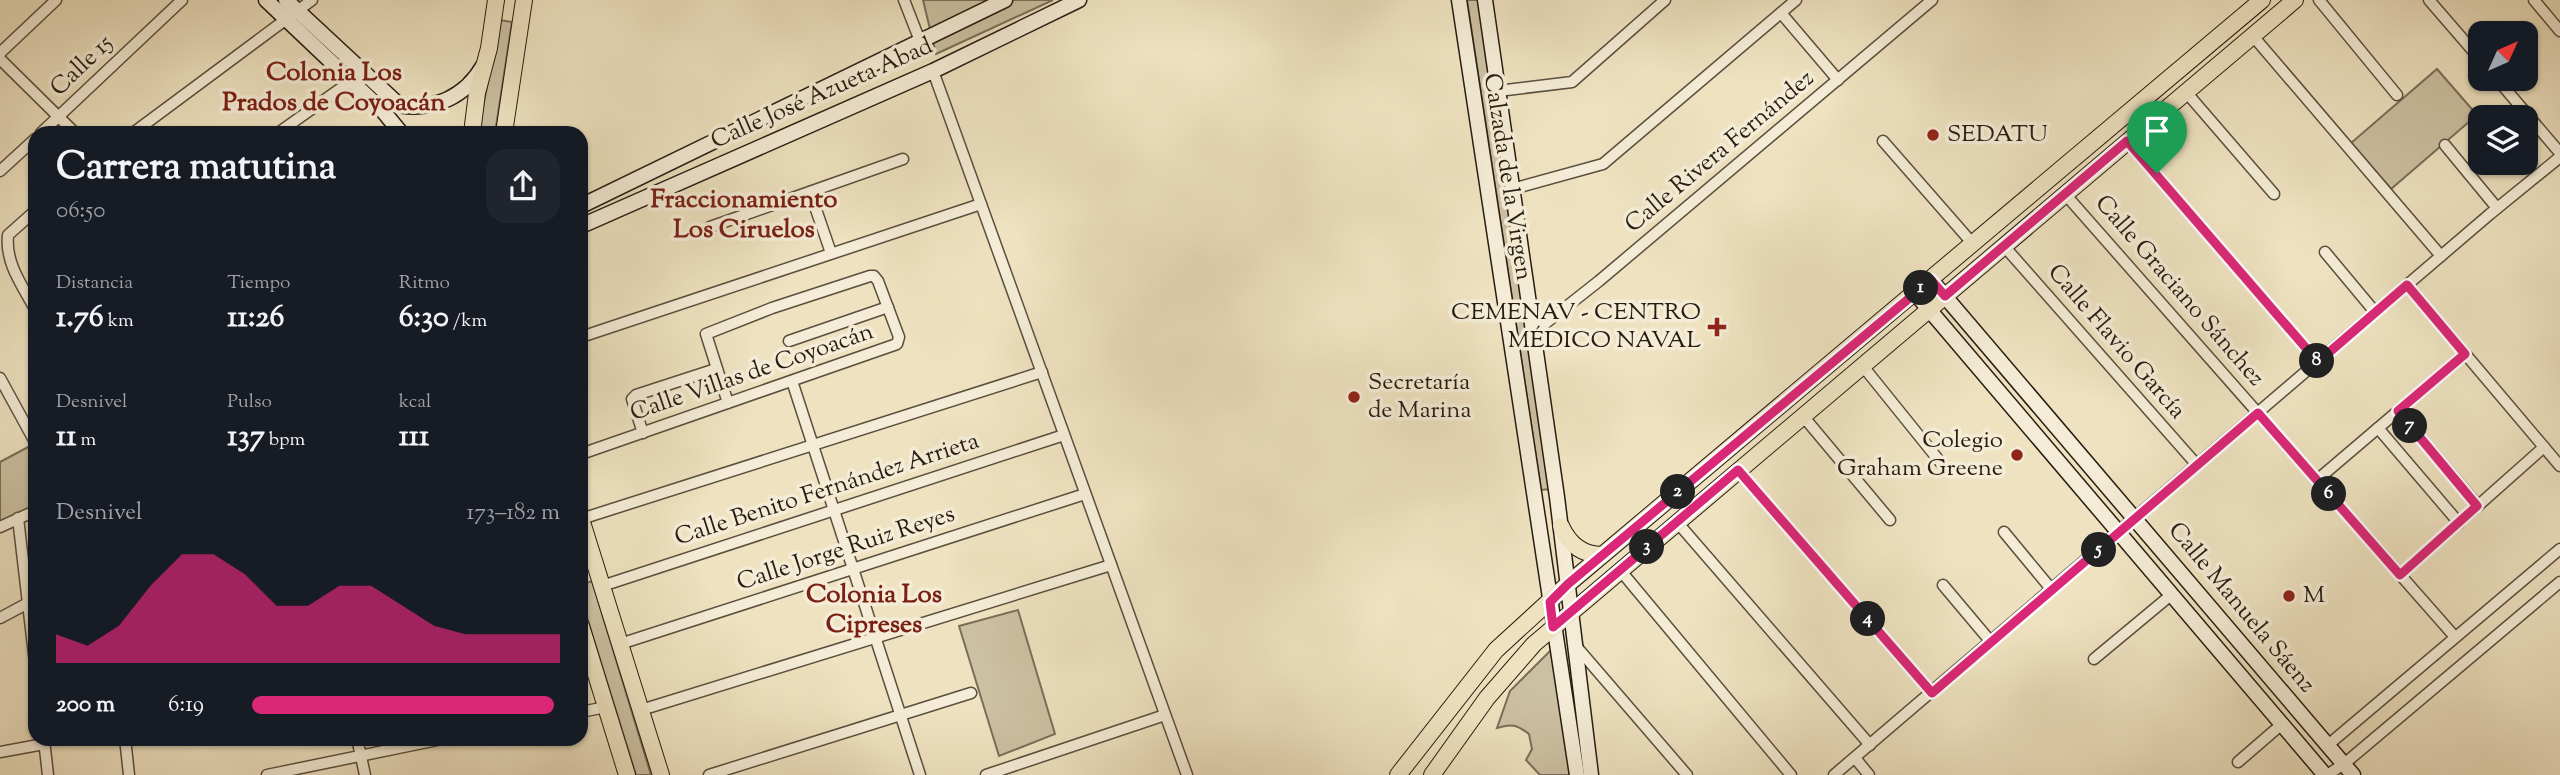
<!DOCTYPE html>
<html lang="es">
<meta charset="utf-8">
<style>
body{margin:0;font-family:"Sorts Mill Goudy",serif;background:#20242c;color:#f1f3f6;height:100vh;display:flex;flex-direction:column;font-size:26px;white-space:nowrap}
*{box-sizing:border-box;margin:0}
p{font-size:23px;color:#9ea1a6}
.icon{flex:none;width:38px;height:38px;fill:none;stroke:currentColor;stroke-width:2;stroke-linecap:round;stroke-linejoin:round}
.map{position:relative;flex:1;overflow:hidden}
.drawer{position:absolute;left:28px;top:126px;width:560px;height:620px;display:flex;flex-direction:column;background:#171b24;border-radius:21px;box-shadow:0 2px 5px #0004}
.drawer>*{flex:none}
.needle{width:46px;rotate:45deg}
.buttons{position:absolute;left:2468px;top:21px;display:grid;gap:14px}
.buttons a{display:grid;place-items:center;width:70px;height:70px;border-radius:14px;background:#171b24;box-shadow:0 2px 5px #0004;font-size:35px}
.pin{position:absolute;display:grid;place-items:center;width:60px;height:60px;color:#fff;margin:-72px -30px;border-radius:50% 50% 50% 0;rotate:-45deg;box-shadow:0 0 7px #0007}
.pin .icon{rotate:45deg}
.km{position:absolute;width:35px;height:35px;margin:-18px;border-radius:50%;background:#222;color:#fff;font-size:19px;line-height:35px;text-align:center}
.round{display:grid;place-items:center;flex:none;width:74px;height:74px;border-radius:21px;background:#20242c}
.summary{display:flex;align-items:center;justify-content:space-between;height:119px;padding:0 28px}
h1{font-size:38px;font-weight:700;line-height:52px}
.figures{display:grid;grid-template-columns:repeat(3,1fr);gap:10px;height:119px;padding:7px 28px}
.figures div{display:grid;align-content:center}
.figures b{font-size:30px;font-weight:700}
.figures small{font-size:19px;font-weight:400}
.figures p{font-size:19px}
.chart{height:196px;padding:14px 28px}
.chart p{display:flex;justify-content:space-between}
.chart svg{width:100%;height:126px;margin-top:7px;fill:#db2777;opacity:.7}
ul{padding:0 28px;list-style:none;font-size:23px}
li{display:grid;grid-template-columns:112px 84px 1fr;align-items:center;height:52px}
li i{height:18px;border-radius:9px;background:#db2777}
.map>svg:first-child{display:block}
</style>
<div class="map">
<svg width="2560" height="775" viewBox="0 0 2560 775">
<rect width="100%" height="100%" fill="#eee2c0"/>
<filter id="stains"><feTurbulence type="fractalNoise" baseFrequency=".00286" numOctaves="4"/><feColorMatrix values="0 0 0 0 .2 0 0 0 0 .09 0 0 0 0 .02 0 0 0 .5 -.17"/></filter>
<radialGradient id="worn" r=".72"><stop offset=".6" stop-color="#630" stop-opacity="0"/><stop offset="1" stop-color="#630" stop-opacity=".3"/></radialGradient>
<g fill="#ccc0a2" stroke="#7a6e5a" stroke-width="2">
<path d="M923,0H1053L936,54Z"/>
<path d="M1467,0H1479L1550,489L1541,490Z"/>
<path d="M500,20L512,22L495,133H478Z"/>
<path d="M2437,69L2477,115L2391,189L2351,143Z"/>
<path d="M32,445L35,452V507L0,522V462Z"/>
<path d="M592,581L651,775H636L581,598V585Z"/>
<path d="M1018,610L1055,734L999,756L959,626Z"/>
<path d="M1552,649L1572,775H1540L1526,760L1532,749L1529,734C1517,725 1512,723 1497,728L1510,691Z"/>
</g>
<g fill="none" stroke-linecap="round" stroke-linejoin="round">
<defs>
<g id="street">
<path d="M904,0L920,41"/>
<path d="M2319,0L2397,95"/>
<path d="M2429,0L2480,59"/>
<path d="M2534,0L2560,31"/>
<path d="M1781,13L1838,80"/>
<path d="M2253,36L2441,256"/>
<path d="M0,53L56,0"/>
<path d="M0,59L75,133"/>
<path d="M933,71L1187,775"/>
<path d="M2497,79L2560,153"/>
<path d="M1498,91L1572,82L1665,0"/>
<path d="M2186,92L2274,194"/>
<path d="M41,133L182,0"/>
<path d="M133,133L312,0"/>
<path d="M278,133L351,81"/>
<path d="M1883,141L1973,244"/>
<path d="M2127,141L2318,362"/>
<path d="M2445,145L2497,208"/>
<path d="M0,171L35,139"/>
<path d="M1512,189L1603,164L1796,0"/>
<path d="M810,192L831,253"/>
<path d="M2065,194L2455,637"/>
<path d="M35,211L8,235C5,263 22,285 35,309"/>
<path d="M710,227L903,159"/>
<path d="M2004,246L2197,465"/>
<path d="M2325,252L2375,312"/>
<path d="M2407,285L2560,466"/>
<path d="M1533,333L1599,281L1932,0"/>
<path d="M581,337L981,204"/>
<path d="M789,341L888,307"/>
<path d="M1862,365L1941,463"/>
<path d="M0,378L35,442"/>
<path d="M792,381L920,775"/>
<path d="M2398,411L2478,506"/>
<path d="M1803,416L1890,520"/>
<path d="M2378,428L2459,523"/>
<path d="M643,433L632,399L636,395L716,369"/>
<path d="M581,454L897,344L899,337L878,281L874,276H870L772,308L706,334L728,403"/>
<path d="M1738,470L1932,693"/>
<path d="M2317,480L2465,354"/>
<path d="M18,518L35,663"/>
<path d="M581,519L1042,372"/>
<path d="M1677,522L1870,745"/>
<path d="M0,527L35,511"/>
<path d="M2004,532L2052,590"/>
<path d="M1620,570L1791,775"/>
<path d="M2400,575L2544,447"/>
<path d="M1943,585L1991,642"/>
<path d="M602,586L1064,435"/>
<path d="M0,618L28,603"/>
<path d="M620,644L1085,494"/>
<path d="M1575,645L1687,775"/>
<path d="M2094,659L2171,595"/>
<path d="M641,710L1111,565"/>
<path d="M581,712L606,707"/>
<path d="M125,738L129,775"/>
<path d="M357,738L365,775"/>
<path d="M44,740L48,775"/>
<path d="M2328,745L2560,549"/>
<path d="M0,752L44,744"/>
<path d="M1855,758L1869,775"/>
<path d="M2238,762L2282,724"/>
<path d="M267,775L447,738"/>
<path d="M709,775L971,693"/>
<path d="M986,775L1165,715"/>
<path d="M1834,775L2490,214L2560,157"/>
<path d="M2327,775L2344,764L2560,582"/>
</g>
<g id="secondary">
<path d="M266,0L383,111L401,133"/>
<path d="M286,0L399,105C434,111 465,97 483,66"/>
<path d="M1459,0L1577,775"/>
<path d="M1485,0L1557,497L1591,775"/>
<path d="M581,206L1005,0"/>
<path d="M581,226L933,71L1079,0"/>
<path d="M1931,280L2353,775"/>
<path d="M1915,293L2325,775"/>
</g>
<g id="primary">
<path d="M472,133L477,93L489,48L496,0"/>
<path d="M504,133L524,0"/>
<path d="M581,519L661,775"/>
<path d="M1561,526C1569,544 1582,555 1602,555"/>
<path d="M581,626L627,775"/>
<path d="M1398,775L1496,650L1568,584L2262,0"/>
<path d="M1432,775L1487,698L1534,644L2295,0"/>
</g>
</defs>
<use href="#street" stroke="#5a4e3d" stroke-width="13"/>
<use href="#secondary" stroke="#281c11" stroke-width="17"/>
<use href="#primary" stroke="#281c11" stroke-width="18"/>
<use href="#street" stroke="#f4ecd6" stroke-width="10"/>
<use href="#secondary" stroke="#f4ecd6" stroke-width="14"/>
<use href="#primary" stroke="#eee2c0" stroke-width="16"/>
</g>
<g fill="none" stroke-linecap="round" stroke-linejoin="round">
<defs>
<path id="route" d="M2127,141L2318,362L2407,285L2465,354L2398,411L2477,506L2400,575L2258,413L1932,693L1738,470L1553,627L1550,602L1568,584L1931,280L1945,296Z"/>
</defs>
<use href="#route" stroke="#fff" stroke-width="14"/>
<use href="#route" stroke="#db2777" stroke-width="9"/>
</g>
<g fill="#8f2418" stroke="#f4ecd6" stroke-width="2.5">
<circle cx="1933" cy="135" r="7"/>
<path d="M1713.5 316.5h7v7h7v7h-7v7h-7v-7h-7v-7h7z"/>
<circle cx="1354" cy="397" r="7"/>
<circle cx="2017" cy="455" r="7"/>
<circle cx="2289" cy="596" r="7"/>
</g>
<g text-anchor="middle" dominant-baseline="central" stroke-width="7" stroke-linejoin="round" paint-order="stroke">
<g font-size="24" fill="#281c11" stroke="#f4ecd6">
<text transform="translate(82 66) rotate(-44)">Calle 15</text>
<text transform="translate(822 94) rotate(-24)">Calle José Azueta Abad</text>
<text transform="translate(1720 152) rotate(-40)">Calle Rivera Fernández</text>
<text transform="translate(1507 177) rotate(81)">Calzada de la Virgen</text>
<text transform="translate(2179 291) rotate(49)">Calle Graciano Sánchez</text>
<text transform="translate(2116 342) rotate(49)">Calle Flavio García</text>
<text transform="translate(752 373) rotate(-19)">Calle Villas de Coyoacán</text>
<text transform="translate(827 490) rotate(-18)">Calle Benito Fernández Arrieta</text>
<text transform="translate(846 549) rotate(-18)">Calle Jorge Ruiz Reyes</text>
<text transform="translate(2241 608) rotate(50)">Calle Manuela Sáenz</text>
</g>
<g font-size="24" fill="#281c11" stroke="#f4ecd6" text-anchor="start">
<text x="1947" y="135">SEDATU</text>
<text x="1701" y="313" text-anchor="end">CEMENAV - CENTRO<tspan x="1701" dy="28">MÉDICO NAVAL</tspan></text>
<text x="1368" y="383">Secretaría<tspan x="1368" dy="28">de Marina</tspan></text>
<text x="2003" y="441" text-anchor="end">Colegio<tspan x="2003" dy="28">Graham Greene</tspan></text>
<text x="2303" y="596">M</text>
</g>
<g font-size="26" font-weight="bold" fill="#7a1f14" stroke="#f4ecd6">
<text x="334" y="73">Colonia Los<tspan x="334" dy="30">Prados de Coyoacán</tspan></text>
<text x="744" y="200">Fraccionamiento<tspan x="744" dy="30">Los Ciruelos</tspan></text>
<text x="874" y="595">Colonia Los<tspan x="874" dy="30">Cipreses</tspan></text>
</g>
</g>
<rect width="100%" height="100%" filter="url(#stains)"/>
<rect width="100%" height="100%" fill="url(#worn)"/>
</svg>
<div class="buttons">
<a><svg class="needle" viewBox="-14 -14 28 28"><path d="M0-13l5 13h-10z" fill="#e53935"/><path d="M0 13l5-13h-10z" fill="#9ea1a6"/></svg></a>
<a><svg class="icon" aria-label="layers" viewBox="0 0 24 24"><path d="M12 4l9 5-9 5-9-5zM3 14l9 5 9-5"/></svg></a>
</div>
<div class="pin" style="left:2157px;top:173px;background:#1e9e55"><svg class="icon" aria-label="arrive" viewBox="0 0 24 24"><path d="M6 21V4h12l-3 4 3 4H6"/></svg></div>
<b class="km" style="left:1921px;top:288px">1</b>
<b class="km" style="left:1678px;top:492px">2</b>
<b class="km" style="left:1647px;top:547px">3</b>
<b class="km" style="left:1868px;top:619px">4</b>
<b class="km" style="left:2099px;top:550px">5</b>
<b class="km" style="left:2329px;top:494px">6</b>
<b class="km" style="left:2410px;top:426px">7</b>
<b class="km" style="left:2317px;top:361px">8</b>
<section class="drawer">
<div class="summary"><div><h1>Carrera matutina</h1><p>06:50</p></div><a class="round"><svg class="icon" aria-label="share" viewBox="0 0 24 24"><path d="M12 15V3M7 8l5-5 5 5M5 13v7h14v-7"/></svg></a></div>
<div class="figures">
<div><p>Distancia</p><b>1.76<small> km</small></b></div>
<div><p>Tiempo</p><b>11:26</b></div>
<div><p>Ritmo</p><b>6:30<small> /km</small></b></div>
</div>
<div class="figures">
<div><p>Desnivel</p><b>11<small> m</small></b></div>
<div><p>Pulso</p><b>137<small> bpm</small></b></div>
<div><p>kcal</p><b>111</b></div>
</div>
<div class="chart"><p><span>Desnivel</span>173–182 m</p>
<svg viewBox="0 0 160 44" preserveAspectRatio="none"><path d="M0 44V34L10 38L20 31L30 17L40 6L50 6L60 13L70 24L80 24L90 17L100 17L110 24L120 31L130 34L140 34L150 34L160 34V44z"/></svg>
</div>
<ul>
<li><b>200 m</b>6:19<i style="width:98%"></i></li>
</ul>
</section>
</div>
